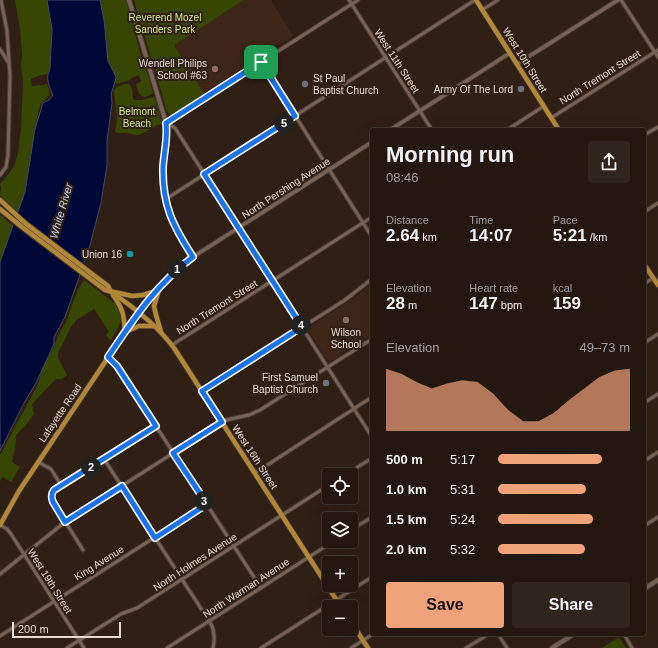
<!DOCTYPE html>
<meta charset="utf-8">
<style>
body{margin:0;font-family:Helvetica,sans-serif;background:#30241e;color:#f1f3f6;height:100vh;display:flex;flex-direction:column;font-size:15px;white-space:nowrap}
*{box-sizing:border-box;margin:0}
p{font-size:13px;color:#a39f9f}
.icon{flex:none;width:22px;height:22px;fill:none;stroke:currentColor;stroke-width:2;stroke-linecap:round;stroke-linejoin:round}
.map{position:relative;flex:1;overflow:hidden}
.panel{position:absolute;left:370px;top:128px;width:276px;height:508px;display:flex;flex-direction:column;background:#241710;border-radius:4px;box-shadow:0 4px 16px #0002,0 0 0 1px #413630}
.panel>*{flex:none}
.buttons{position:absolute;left:322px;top:468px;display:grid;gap:8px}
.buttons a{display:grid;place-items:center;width:36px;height:36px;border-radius:4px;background:#241710;box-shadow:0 4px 16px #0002,0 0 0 1px #413630;font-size:20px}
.scale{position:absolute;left:12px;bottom:10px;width:109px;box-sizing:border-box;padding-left:4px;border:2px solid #e7dbd4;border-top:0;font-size:11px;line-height:14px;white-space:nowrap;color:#e7dbd4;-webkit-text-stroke:3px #301f15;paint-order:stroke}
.pin{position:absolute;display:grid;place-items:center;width:34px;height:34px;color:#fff;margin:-17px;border-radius:8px;box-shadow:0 2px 6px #0006}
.km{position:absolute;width:20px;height:20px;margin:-10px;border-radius:50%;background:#222;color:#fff;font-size:11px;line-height:20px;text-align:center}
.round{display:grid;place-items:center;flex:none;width:42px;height:42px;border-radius:4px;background:#30241e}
.overview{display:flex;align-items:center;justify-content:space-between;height:68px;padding:0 16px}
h1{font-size:22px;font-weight:700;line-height:30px}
.metrics{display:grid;grid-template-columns:repeat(3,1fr);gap:6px;height:68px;padding:4px 16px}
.metrics div{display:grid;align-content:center}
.metrics b{font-size:17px;font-weight:700}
.metrics small{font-size:11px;font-weight:400}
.metrics p{font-size:11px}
.chart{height:112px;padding:8px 16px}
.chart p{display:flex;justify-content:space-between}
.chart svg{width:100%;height:72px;margin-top:4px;fill:#f0a27a;opacity:.7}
.cta{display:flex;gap:8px;margin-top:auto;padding:8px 16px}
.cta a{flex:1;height:46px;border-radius:4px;background:#f0a27a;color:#111;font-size:16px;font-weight:700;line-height:46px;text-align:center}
.cta a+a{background:#30241e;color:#f1f3f6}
ul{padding:0 16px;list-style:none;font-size:13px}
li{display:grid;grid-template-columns:64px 48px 1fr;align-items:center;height:30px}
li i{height:10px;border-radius:5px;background:#f0a27a}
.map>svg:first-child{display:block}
</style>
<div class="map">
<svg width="658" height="648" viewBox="0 0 658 648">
<rect width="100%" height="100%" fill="#301f15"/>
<g fill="#3d2617">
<path d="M244,0H271L293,36L204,93L174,45Z"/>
<path d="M372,284V336L369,338H365L342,352L337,358L330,362H329L309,331L308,329L309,327L353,299Z"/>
</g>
<g fill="#374603">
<path d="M15,0H47L52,29L50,69L47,74L38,76L31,79L32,86L42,85L47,84C53,100 46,95 40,106C37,113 37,122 35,129L25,192L18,213L0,195L1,188L0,184L7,176L14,166L18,153L21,129L23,82L21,65L22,59V54L20,29Z"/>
<path d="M100,0H126L144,67L149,78L153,93C143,101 138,95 136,84L141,82L139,75L131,78L130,80L117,84L115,82V77L108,61L104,20Z"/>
<path d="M134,0H244L174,45L204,93L172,117L167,112Z"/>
<path d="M124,84H129C135,91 131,94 134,100H141L154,97L155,98L163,126L160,124L157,125L142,134L137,135L126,133H117L115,132L117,119L114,91C115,87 120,86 124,84Z"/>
<path d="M0,214L8,222L13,225L0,262Z"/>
<path d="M84,280L117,305C125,320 119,326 111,340L108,338L106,334L109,332L94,309L75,321V323L72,325L58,353V358L67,375L62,379H56L32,404L34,414L25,426L16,435V442L12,462L20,467L11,482L3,477L0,481V455L38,384L43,365L51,353L59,334L66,322L78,289Z"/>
<path d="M619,637L626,648H602Z"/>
</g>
<path fill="#000837" stroke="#454766" d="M47,0H100L104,20L108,61L116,77L115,82L111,94L112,103L107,142V165L101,203L89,249L65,317L54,337V344L36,383L24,403L0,451V262L25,192L35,129L43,103L49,100L53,95C49,86 45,78 50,69L52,29Z"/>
<path fill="#301f15" d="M16,212L86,266L82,277L12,224Z"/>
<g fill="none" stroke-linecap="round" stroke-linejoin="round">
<defs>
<g id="minor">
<path d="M349,0L432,130"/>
<path d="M621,0L658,57"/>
<path d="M482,10L498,0"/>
<path d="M0,49L8,62"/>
<path d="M261,62L372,237"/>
<path d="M551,118L658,50"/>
<path d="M166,123L169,124L175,128L372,437"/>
<path d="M166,123L358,0"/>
<path d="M507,130L544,106"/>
<path d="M644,135L658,127"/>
<path d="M0,175L6,167L8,155L10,76L7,31L1,0"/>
<path d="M166,199L475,0"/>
<path d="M644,212L658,203"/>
<path d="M644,284L653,278"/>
<path d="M644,343L658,334"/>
<path d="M172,345L372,217"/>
<path d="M108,357L117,366L261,588"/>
<path d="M202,391L345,300L372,279"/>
<path d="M644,403L658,394"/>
<path d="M104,459L211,624C215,632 215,639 213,648"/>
<path d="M644,461L658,452"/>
<path d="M38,462L51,469L61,485"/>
<path d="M255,473L372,397"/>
<path d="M345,475L372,458"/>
<path d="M0,525L7,529L11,534L84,648"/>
<path d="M644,526L658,517"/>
<path d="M351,530L372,517"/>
<path d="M83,550L53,502C50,495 52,492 57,488L156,426"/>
<path d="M0,574L65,522L222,422L226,420L249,415L260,410L372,339"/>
<path d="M498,634L507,648"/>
<path d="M624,634L632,648"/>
<path d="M0,636L207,504"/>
<path d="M67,648L121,614L137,608L329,485"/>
<path d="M167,648L334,541"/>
<path d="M261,648L372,577"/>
<path d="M351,648L373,634"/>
<path d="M466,648L489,634"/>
</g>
<g id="tertiary">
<path d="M517,64L618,0"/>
<path d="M390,130L510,53"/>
<path d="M193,257L372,142"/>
</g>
<g id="secondary">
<path d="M129,0L166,123C168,138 164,152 163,167C162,205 174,226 193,257C172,272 154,291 139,312"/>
<path d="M644,589L658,580"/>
<path d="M552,648L574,634"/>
</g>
<g id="primary">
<path d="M476,0L559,130"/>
<path d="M0,200L25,223L108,286L111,292C135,308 157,325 174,348L341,607"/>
<path d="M0,209L22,227L105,290L132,296L143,295L156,291"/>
<path d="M644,264L658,285"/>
<path d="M160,286L154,306L156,315L161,332"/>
<path d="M113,295C123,309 124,315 125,332"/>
<path d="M125,332L139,326H154"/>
<path d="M0,525L19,491L127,329L139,312"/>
<path d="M351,622L368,648"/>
</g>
</defs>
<use href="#minor" stroke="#4a3b34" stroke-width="5"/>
<use href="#tertiary" stroke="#4a3b34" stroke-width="5.5"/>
<use href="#secondary" stroke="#4a3b34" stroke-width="6"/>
<use href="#primary" stroke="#4a3b34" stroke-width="6"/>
<use href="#minor" stroke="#776256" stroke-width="3"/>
<use href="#tertiary" stroke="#776256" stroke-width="3.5"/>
<use href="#secondary" stroke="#776256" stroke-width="4"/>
<use href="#primary" stroke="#b18837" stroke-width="4.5"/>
</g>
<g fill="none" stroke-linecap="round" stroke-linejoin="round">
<defs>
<path id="route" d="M261,62L295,116L204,174L302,327L202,391L222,422L173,453L207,504L155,538L122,486L65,522L53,502C51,497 51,494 54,490L156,426L117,366L108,357C133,320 156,284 193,257C173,226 162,205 163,167C164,152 168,138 166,123Z"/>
</defs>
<use href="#route" stroke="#fff" stroke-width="8"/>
<use href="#route" stroke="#1a73e8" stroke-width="5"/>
</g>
<g fill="#8d6e63" stroke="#301f15" stroke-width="1.5">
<circle cx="215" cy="69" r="4"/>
<circle cx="346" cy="320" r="4"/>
</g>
<g fill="#6b7280" stroke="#301f15" stroke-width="1.5">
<circle cx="305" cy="84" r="4"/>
<circle cx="521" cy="89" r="4"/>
<circle cx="326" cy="383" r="4"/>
</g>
<circle fill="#0f9aa8" stroke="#301f15" stroke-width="1.5" cx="130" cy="254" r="4"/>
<g text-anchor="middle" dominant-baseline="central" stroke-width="4" stroke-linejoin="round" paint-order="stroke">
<g font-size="10" fill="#ceec8e" stroke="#301f15">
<text x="165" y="17">Reverend Mozel<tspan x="165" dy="12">Sanders Park</tspan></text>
<text x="137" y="111">Belmont<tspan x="137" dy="12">Beach</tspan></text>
</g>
<g font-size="10" fill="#e7dbd4" stroke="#301f15">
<text transform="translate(525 60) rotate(58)">West 10th Street</text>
<text transform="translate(397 61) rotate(57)">West 11th Street</text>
<text transform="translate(600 77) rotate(-32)">North Tremont Street</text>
<text transform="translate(286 188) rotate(-33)">North Pershing Avenue</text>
<text transform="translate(217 307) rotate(-32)">North Tremont Street</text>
<text transform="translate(60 413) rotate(-56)">Lafayette Road</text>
<text transform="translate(255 457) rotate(57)">West 16th Street</text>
<text transform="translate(195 562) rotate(-33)">North Holmes Avenue</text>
<text transform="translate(99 563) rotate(-32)">King Avenue</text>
<text transform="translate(50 581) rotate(58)">West 19th Street</text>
<text transform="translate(246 588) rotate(-33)">North Warman Avenue</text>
</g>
<g font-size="10" fill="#e7dbd4" stroke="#301f15" text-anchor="end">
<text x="207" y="63">Wendell Philips<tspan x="207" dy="12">School #63</tspan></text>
<text x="313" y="78" text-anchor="start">St Paul<tspan x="313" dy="12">Baptist Church</tspan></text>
<text x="513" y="89">Army Of The Lord</text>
<text x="122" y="254">Union 16</text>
<text x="346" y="332" text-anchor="middle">Wilson<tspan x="346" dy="12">School</tspan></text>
<text x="318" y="377">First Samuel<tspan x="318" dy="12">Baptist Church</tspan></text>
</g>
<g font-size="11" font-style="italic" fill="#bfd1f2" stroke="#301f15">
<text transform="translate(61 211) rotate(-74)">White River</text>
</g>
</g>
</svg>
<div class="buttons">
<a><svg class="icon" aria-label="locate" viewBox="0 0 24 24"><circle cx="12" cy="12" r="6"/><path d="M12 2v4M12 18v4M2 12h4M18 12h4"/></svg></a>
<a><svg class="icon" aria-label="layers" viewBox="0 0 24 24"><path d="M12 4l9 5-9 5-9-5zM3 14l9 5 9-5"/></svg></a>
<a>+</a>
<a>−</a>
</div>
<div class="scale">200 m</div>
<div class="pin" style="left:261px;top:62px;background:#1e9e55"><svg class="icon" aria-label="arrive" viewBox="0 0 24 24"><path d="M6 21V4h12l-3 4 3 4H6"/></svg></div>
<b class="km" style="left:177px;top:269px">1</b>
<b class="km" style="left:91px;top:467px">2</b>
<b class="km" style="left:204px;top:501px">3</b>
<b class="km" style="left:301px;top:325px">4</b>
<b class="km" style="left:284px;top:123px">5</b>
<section class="panel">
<div class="overview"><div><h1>Morning run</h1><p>08:46</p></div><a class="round"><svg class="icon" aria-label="share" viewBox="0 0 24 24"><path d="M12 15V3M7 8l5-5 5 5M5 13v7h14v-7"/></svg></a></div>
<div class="metrics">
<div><p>Distance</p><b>2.64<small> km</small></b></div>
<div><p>Time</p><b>14:07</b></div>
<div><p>Pace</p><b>5:21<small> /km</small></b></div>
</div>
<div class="metrics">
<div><p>Elevation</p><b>28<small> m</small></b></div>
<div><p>Heart rate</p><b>147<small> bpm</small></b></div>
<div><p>kcal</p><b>159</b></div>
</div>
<div class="chart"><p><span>Elevation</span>49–73 m</p>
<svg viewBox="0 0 160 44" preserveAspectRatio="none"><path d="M0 44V6L10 9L20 14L30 18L40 15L50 13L60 14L70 21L80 31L90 38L100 38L110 33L120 25L130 18L140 11L150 7L160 6V44z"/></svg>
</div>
<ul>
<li><b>500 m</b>5:17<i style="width:79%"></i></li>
<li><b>1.0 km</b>5:31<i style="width:67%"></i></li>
<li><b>1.5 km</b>5:24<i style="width:72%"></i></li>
<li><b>2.0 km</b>5:32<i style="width:66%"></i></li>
</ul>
<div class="cta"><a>Save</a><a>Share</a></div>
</section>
</div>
